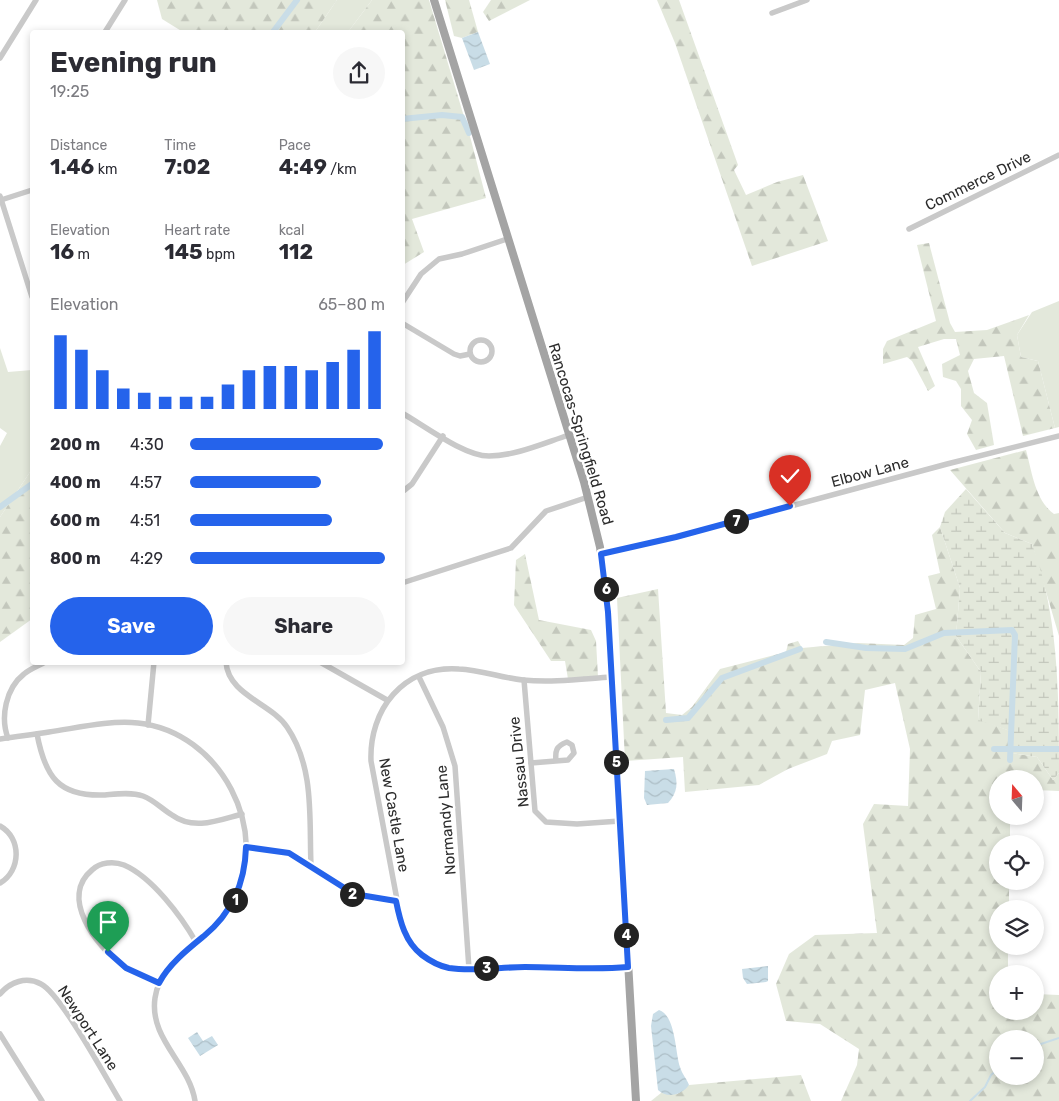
<!DOCTYPE html>
<meta charset="utf-8">
<style>
body{margin:0;font-family:Rubik,sans-serif;background:#f7f7f7;color:#2b2b33;height:100vh;display:flex;flex-direction:column;font-size:19px;white-space:nowrap}
*{box-sizing:border-box;margin:0}
p{font-size:16px;color:#7c7c81}
.icon{flex:none;width:28px;height:28px;fill:none;stroke:currentColor;stroke-width:2;stroke-linecap:round;stroke-linejoin:round}
.map{position:relative;flex:1;overflow:hidden}
.drawer{position:absolute;left:30px;top:30px;width:375px;height:635px;display:flex;flex-direction:column;background:#fff;border-radius:5px;box-shadow:0 2px 8px #0003}
.drawer>*{flex:none}
.needle{width:32px;rotate:341deg}
.controls{position:absolute;left:989px;top:770px;display:grid;gap:10px}
.controls a{display:grid;place-items:center;width:55px;height:55px;border-radius:50%;background:#fff;box-shadow:0 2px 8px #0003;font-size:25px}
.pin{position:absolute;display:grid;place-items:center;width:42px;height:42px;color:#fff;margin:-51px -21px;border-radius:50% 50% 50% 0;rotate:-45deg;box-shadow:0 0 5px #0007}
.pin .icon{rotate:45deg}
.km{position:absolute;width:25px;height:25px;margin:-12px;border-radius:50%;background:#222;color:#fff;font-size:14px;line-height:25px;text-align:center}
.round{display:grid;place-items:center;flex:none;width:52px;height:52px;border-radius:26px;background:#f7f7f7}
.summary{display:flex;align-items:center;justify-content:space-between;height:85px;padding:0 20px}
h1{font-size:28px;font-weight:700;line-height:38px}
.stats{display:grid;grid-template-columns:repeat(3,1fr);gap:8px;height:85px;padding:5px 20px}
.stats div{display:grid;align-content:center}
.stats b{font-size:21px;font-weight:700}
.stats small{font-size:14px;font-weight:400}
.stats p{font-size:14px}
.chart{height:140px;padding:10px 20px}
.chart p{display:flex;justify-content:space-between}
.chart svg{width:100%;height:90px;margin-top:5px;stroke:#2563eb;stroke-width:6}
.primary-button{display:flex;gap:10px;margin-top:auto;padding:10px 20px}
.primary-button a{flex:1;height:58px;border-radius:30px;background:#2563eb;color:#fff;font-size:20px;font-weight:700;line-height:58px;text-align:center}
.primary-button a+a{background:#f7f7f7;color:#2b2b33}
ul{padding:0 20px;list-style:none;font-size:16px}
li{display:grid;grid-template-columns:80px 60px 1fr;align-items:center;height:38px}
li i{height:12px;border-radius:6px;background:#2563eb}
.map>svg:first-child{display:block}
</style>
<div class="map">
<svg width="1059" height="1101" viewBox="0 0 1059 1101">
<defs>
<pattern id="forest-firs" width="22" height="20" patternUnits="userSpaceOnUse" patternTransform="scale(1.25)"><rect width="22" height="20" fill="#e3e8db"/><path d="M5 1l3.5 6h-7zM16 11l3.5 6h-7z" fill="#c3c7bc"/></pattern>
<pattern id="wetland-marsh" width="20" height="14" patternUnits="userSpaceOnUse" patternTransform="scale(1.25)"><rect width="20" height="14" fill="#e3e8db"/><path d="M1 5h8M5 5V1M11 12h8M15 12V8" fill="none" stroke="#c3c7bc"/></pattern>
<pattern id="water-waves" width="16" height="10" patternUnits="userSpaceOnUse" patternTransform="scale(1.25)"><rect width="16" height="10" fill="#c9dde7"/><path d="M0 5q4-4 8 0t8 0" fill="none" stroke="#adbec6"/></pattern>
</defs>
<rect width="100%" height="100%" fill="#fff"/>
<g fill="#e3e8db">
<path d="M337,0H372L348,32H315Z"/>
<path d="M1059,301V427L1055,428L1038,361L1021,357L1017,335L1032,312Z"/>
<path d="M0,348L8,372L32,370V469L0,517V446L7,433L0,428Z"/>
</g>
<g fill="url(#forest-firs)" fill-rule="evenodd">
<path d="M157,0H337L315,32H183L162,19Z"/>
<path d="M372,0H429L471,140L486,198L412,219L424,252L403,265L402,32H348Z"/>
<path d="M445,0H469L478,32L462,38L454,36Z"/>
<path d="M491,0H530L489,21L483,12Z"/>
<path d="M657,0H679L738,165L734,170L746,195L777,182L803,175L828,241L752,266L675,43Z"/>
<path d="M929,243L950,323L955,332L987,330L1029,315L1017,335L1021,357L1038,361L1055,428L1023,436L1004,356L974,359L968,371L974,393L987,403L994,445L976,450L967,434L972,420L961,406V389L956,381L943,377L942,364L960,355L956,339H944L918,347L935,386L928,391L912,361L907,357L883,364V349L887,341L936,321L917,245Z"/>
<path d="M1026,450C1032,472 1035,500 1054,514L1059,513V636L1032,544L1005,533L950,470Z"/>
<path d="M32,469V619L0,642V517Z"/>
<path d="M940,527L960,588L956,636L981,672L978,719L1013,732L1012,753L1037,757L1053,780L1059,773V791L1035,790V779H998V816H1010V844H998V881H1009V909H998V946H1008V974H998V1011H1035V994L1059,995V1101H841L857,1065L859,1049L820,1024L786,1021L776,984L789,954L815,935L877,933L863,824L874,804L908,806L910,749L895,683L865,690L860,735L832,741L827,754L788,769L759,785L685,792L683,757L625,761L617,598L658,589L666,713L682,715L692,707L720,669L786,652L788,644L798,641L802,648L858,643L904,645L913,638L915,615L936,609L928,576L940,573L932,535ZM998,1039H1035V1076H998Z"/>
<path d="M525,554L539,620L591,630L596,641L598,677L568,679L565,661H551L514,605L516,560Z"/>
<path d="M801,1075L811,1101H651L661,1093L677,1094L689,1085Z"/>
</g>
<path fill="url(#wetland-marsh)" d="M966,489L1005,533L1032,544C1059,615 1059,696 1059,773L1053,780L1037,757L1011,753L1013,732L978,720L981,672L956,636L960,588L940,527L945,512Z"/>
<g fill="url(#water-waves)">
<path d="M478,32L490,64L474,70L462,38Z"/>
<path d="M674,769C678,783 678,792 668,803L647,805L644,798L645,771Z"/>
<path d="M768,966V981L766,982L747,984L743,978L742,969Z"/>
<path d="M659,1010C676,1016 675,1052 680,1067C682,1074 687,1079 689,1085C682,1095 667,1099 658,1090L651,1026L653,1014Z"/>
<path d="M197,1032L203,1041L212,1036L218,1045L200,1056L188,1038Z"/>
</g>
<g fill="none" stroke-linecap="round" stroke-linejoin="round">
<g stroke="#c9dde7" stroke-width="2">
<path d="M1035,1046L1059,1038"/>
<path d="M970,1101L985,1087L991,1075L998,1069"/>
</g>
<g stroke="#c9dde7" stroke-width="6">
<path d="M273,32L297,0"/>
<path d="M402,119L442,115L462,117L469,133"/>
<path d="M0,507L32,484"/>
<path d="M826,642L866,648L905,649L944,633L1012,630L1015,635L1010,760"/>
<path d="M666,720L688,718L722,678L800,649"/>
<path d="M994,749H1059"/>
</g>
<g stroke="#c9c9c9" stroke-width="5.5">
<path d="M772,13L807,0"/>
<path d="M105,32L125,0"/>
<path d="M0,58L36,0"/>
<path d="M0,196L32,297"/>
<path d="M1,200L32,190"/>
<path d="M909,229L1059,155"/>
<path d="M402,303L421,274L439,259L462,254L507,239"/>
<path d="M402,323L454,354L460,356L470,354"/>
<circle cx="481" cy="351" r="11"/>
<path d="M402,413C425,426 464,456 489,456C515,456 544,443 569,435"/>
<path d="M402,492L412,484L443,436"/>
<path d="M601,554L676,537L947,464L1059,436"/>
<path d="M402,583L511,548L546,511L588,497"/>
<path d="M226,662C228,695 271,703 287,727C315,768 309,819 311,866"/>
<path d="M320,662L387,700"/>
<path d="M419,677L443,727L455,766L469,969"/>
<path d="M611,677C582,679 552,683 523,680C502,678 481,670 459,669C403,665 369,710 371,761L401,921C407,940 417,955 436,964C462,975 496,967 524,967C560,967 593,970 628,967"/>
<path d="M524,680L535,811L546,822L577,824L620,821"/>
<path d="M148,725L154,662"/>
<path d="M37,734C45,776 58,797 105,795C117,794 131,792 143,796C154,800 162,809 172,815C194,831 219,820 242,814"/>
<path d="M8,738C0,717 6,688 24,674C30,669 38,666 45,662"/>
<path d="M0,739C16,736 32,735 49,732C77,728 109,720 138,723C221,732 272,831 233,903C214,939 161,955 155,998C149,1039 189,1063 195,1101"/>
<path d="M531,763L568,760L574,753L572,745L567,742C556,746 555,751 556,761"/>
<path d="M0,826C22,838 21,871 0,883"/>
<path d="M246,847L289,853L354,895L396,901"/>
<path d="M159,983C147,978 133,973 122,965C96,946 59,897 92,870C100,862 114,861 124,865C152,877 181,916 196,942"/>
<path d="M0,994C10,982 26,976 41,984C61,994 106,1078 120,1101"/>
<path d="M0,1034L42,1101"/>
</g>
<path stroke="#a4a4a4" stroke-width="8" d="M434,0L584,482L600,547L608,612L636,1101"/>
</g>
<g fill="none" stroke-linecap="round" stroke-linejoin="round">
<defs>
<path id="route" d="M108,952L126,968L159,983C169,964 188,949 204,936C232,913 245,884 246,847L289,853L354,894L396,901C400,921 405,942 422,955C430,961 439,966 449,968C474,972 500,967 525,967C560,967 593,970 628,967L608,612L601,554L676,537L790,506"/>
</defs>
<use href="#route" stroke="#fff" stroke-width="10"/>
<use href="#route" stroke="#2563eb" stroke-width="6"/>
</g>
<g text-anchor="middle" dominant-baseline="central" stroke-width="5" stroke-linejoin="round" paint-order="stroke">
<g font-size="15" fill="#2c2c2c" stroke="#fff">
<text transform="translate(978 181) rotate(-26)">Commerce Drive</text>
<text transform="translate(581 434) rotate(73)">Rancocas-Springfield Road</text>
<text transform="translate(870 472) rotate(-15)">Elbow Lane</text>
<text transform="translate(519 762) rotate(-96)">Nassau Drive</text>
<text transform="translate(394 815) rotate(80)">New Castle Lane</text>
<text transform="translate(446 820) rotate(-95)">Normandy Lane</text>
<text transform="translate(88 1028) rotate(57)">Newport Lane</text>
</g>
</g>
</svg>
<div class="controls">
<a><svg class="needle" viewBox="-14 -14 28 28"><path d="M0-13l5 13h-10z" fill="#e53935"/><path d="M0 13l5-13h-10z" fill="#7c7c81"/></svg></a>
<a><svg class="icon" aria-label="locate" viewBox="0 0 24 24"><circle cx="12" cy="12" r="6"/><path d="M12 2v4M12 18v4M2 12h4M18 12h4"/></svg></a>
<a><svg class="icon" aria-label="layers" viewBox="0 0 24 24"><path d="M12 4l9 5-9 5-9-5zM3 14l9 5 9-5"/></svg></a>
<a>+</a>
<a>−</a>
</div>
<div class="pin" style="left:108px;top:952px;background:#1e9e55"><svg class="icon" aria-label="arrive" viewBox="0 0 24 24"><path d="M6 21V4h12l-3 4 3 4H6"/></svg></div>
<div class="pin" style="left:790px;top:506px;background:#d93025"><svg class="icon" aria-label="check" viewBox="0 0 24 24"><path d="M5 12l5 5 9-10"/></svg></div>
<b class="km" style="left:235px;top:900px">1</b>
<b class="km" style="left:352px;top:894px">2</b>
<b class="km" style="left:486px;top:968px">3</b>
<b class="km" style="left:626px;top:935px">4</b>
<b class="km" style="left:616px;top:762px">5</b>
<b class="km" style="left:606px;top:589px">6</b>
<b class="km" style="left:736px;top:521px">7</b>
<section class="drawer">
<div class="summary"><div><h1>Evening run</h1><p>19:25</p></div><a class="round"><svg class="icon" aria-label="share" viewBox="0 0 24 24"><path d="M12 15V3M7 8l5-5 5 5M5 13v7h14v-7"/></svg></a></div>
<div class="stats">
<div><p>Distance</p><b>1.46<small> km</small></b></div>
<div><p>Time</p><b>7:02</b></div>
<div><p>Pace</p><b>4:49<small> /km</small></b></div>
</div>
<div class="stats">
<div><p>Elevation</p><b>16<small> m</small></b></div>
<div><p>Heart rate</p><b>145<small> bpm</small></b></div>
<div><p>kcal</p><b>112</b></div>
</div>
<div class="chart"><p><span>Elevation</span>65–80 m</p>
<svg viewBox="0 0 160 44" preserveAspectRatio="none"><path d="M5 44V8M15 44V15M25 44V25M35 44V34M45 44V36M55 44V38M65 44V38M75 44V38M85 44V32M95 44V25M105 44V23M115 44V23M125 44V25M135 44V21M145 44V15M155 44V6"/></svg>
</div>
<ul>
<li><b>200 m</b>4:30<i style="width:99%"></i></li>
<li><b>400 m</b>4:57<i style="width:67%"></i></li>
<li><b>600 m</b>4:51<i style="width:73%"></i></li>
<li><b>800 m</b>4:29<i style="width:100%"></i></li>
</ul>
<div class="primary-button"><a>Save</a><a>Share</a></div>
</section>
</div>
